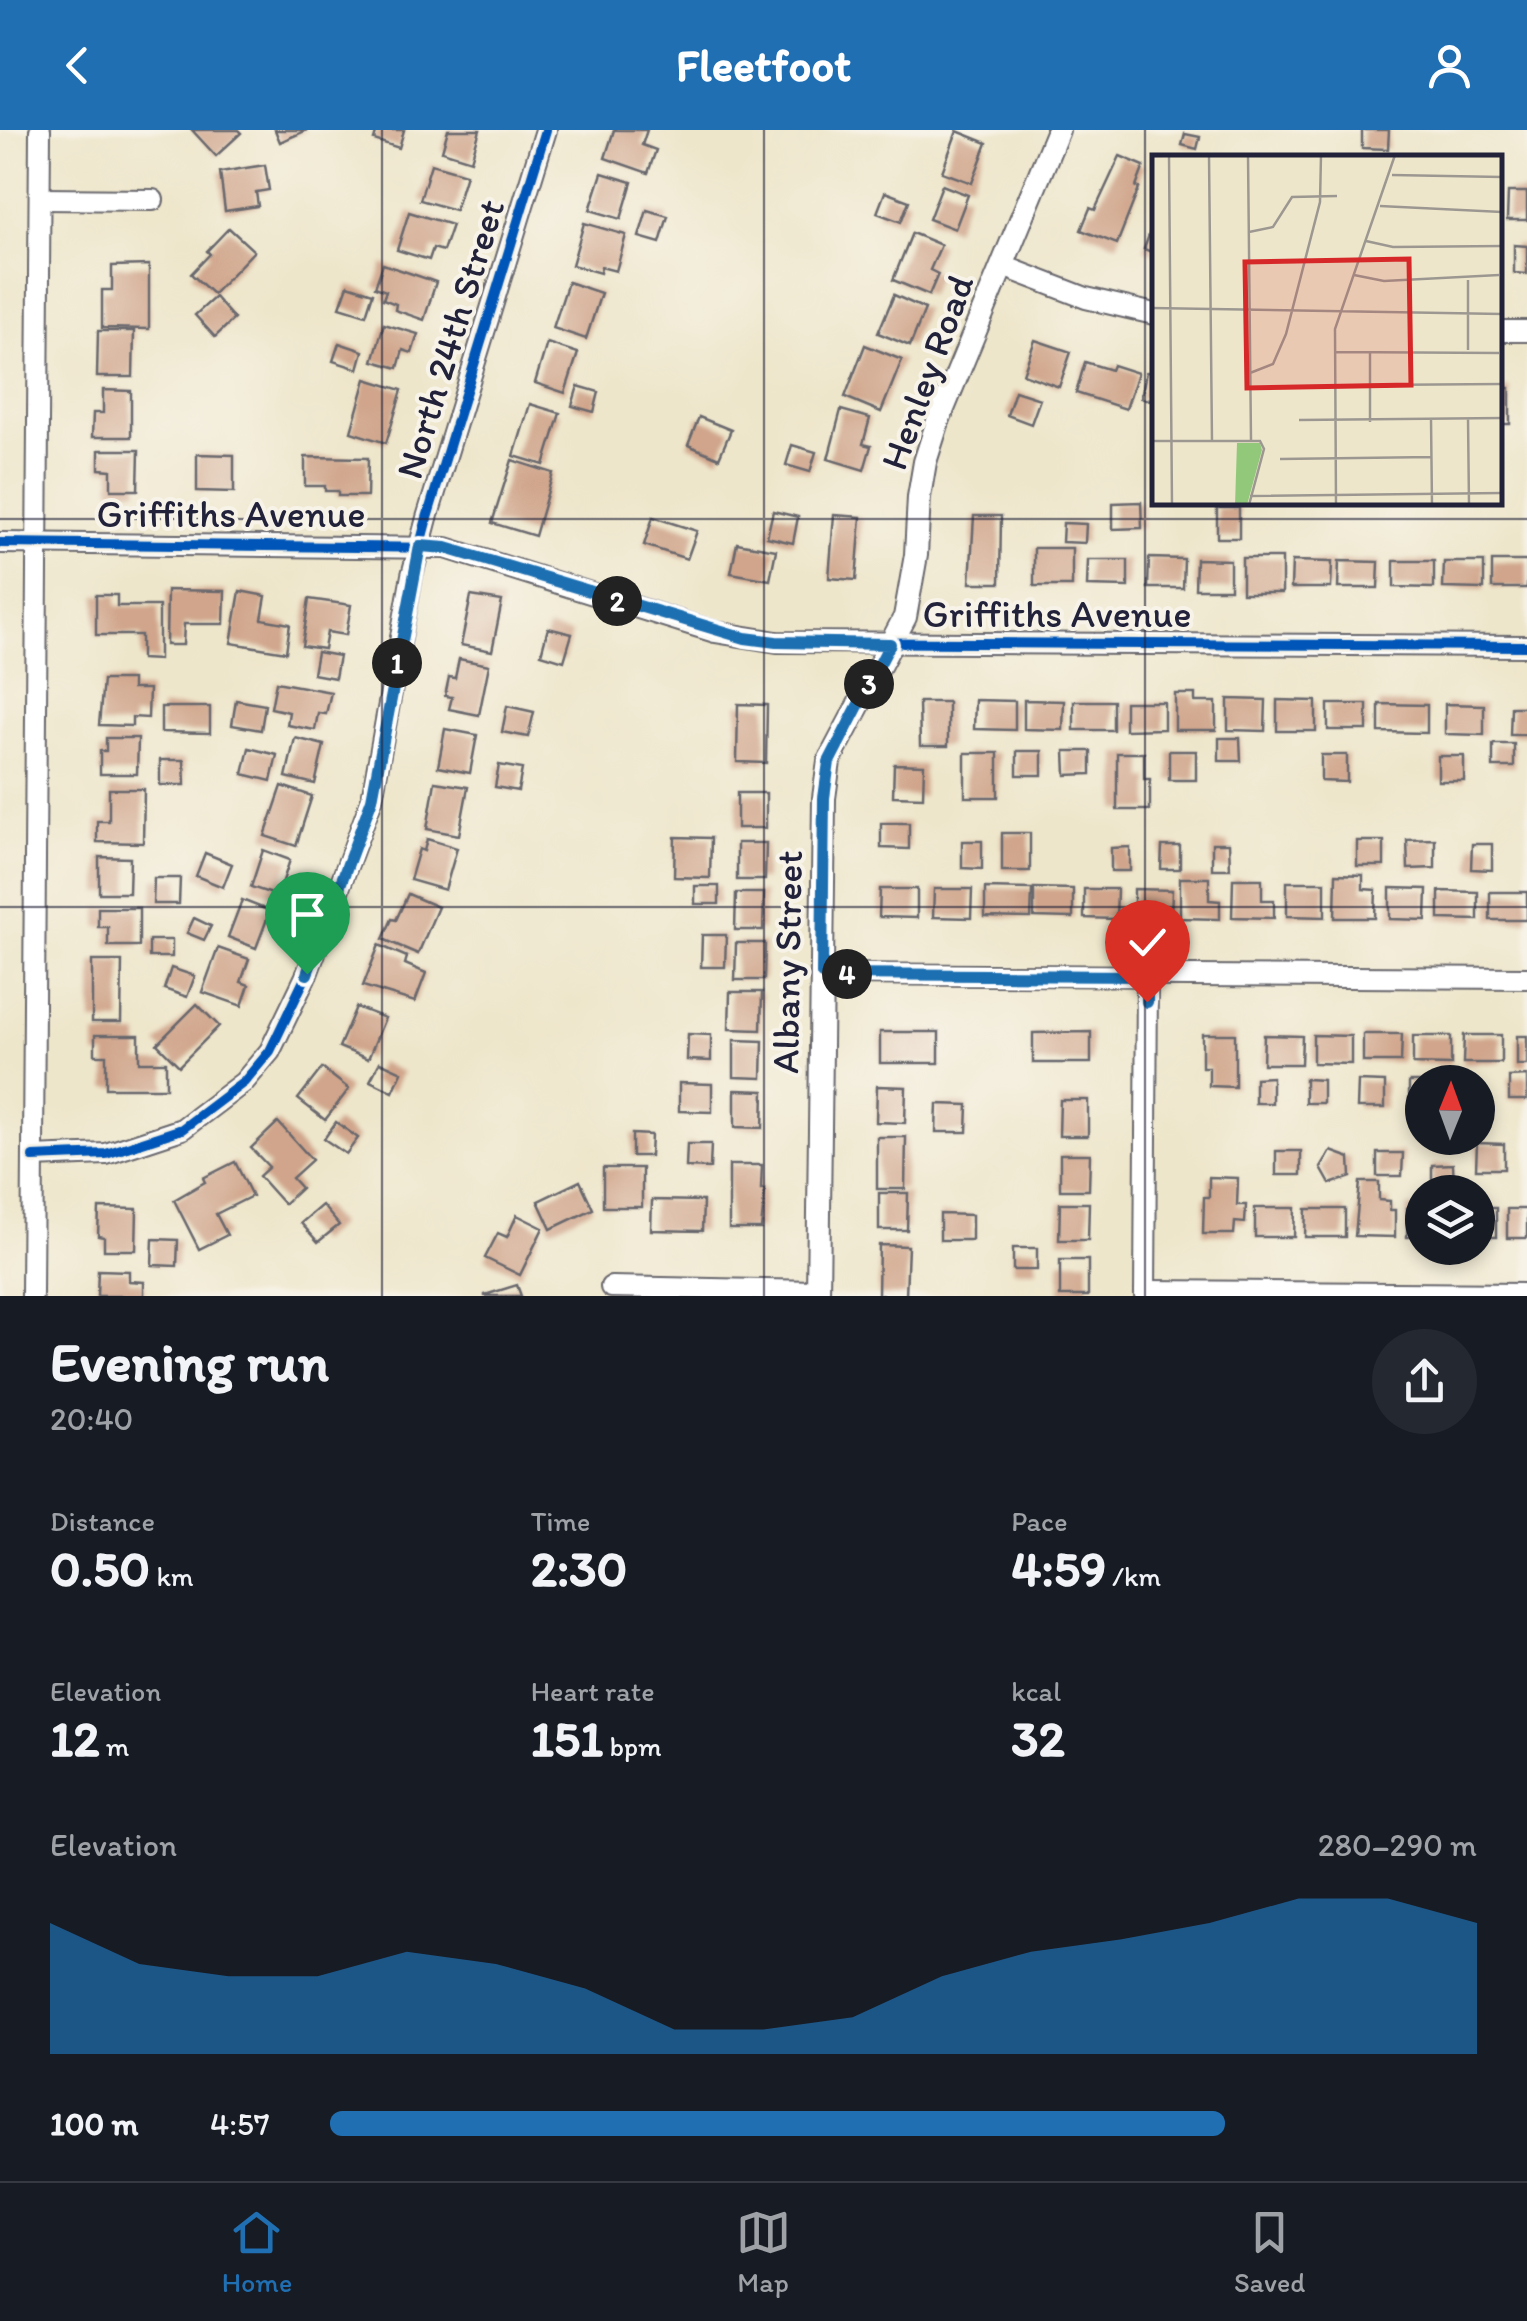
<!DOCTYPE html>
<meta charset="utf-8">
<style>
body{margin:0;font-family:Itim,sans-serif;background:#242831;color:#f1f3f6;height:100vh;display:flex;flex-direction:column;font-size:38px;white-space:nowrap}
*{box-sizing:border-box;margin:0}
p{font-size:32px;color:#9ea1a6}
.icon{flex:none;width:55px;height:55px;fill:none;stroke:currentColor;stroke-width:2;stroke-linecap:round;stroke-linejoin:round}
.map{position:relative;height:1166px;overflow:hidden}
.drawer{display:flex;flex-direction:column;background:#171b24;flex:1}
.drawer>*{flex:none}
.needle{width:65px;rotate:1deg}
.buttons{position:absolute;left:1405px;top:935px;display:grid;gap:20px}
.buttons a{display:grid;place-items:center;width:90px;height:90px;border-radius:50%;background:#171b24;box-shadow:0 5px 15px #0003;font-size:50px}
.pin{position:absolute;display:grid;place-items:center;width:85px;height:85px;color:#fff;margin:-102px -42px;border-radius:50% 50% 50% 0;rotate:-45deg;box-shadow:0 0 10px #0007}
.pin .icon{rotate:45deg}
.km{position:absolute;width:50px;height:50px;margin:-25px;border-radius:50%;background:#222;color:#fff;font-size:28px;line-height:50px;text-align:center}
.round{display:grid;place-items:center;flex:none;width:105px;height:105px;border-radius:52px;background:#242831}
.overview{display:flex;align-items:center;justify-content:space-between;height:170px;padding:0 50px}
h1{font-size:55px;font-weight:700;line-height:75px}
.stats{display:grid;grid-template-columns:repeat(3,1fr);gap:15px;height:170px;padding:10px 50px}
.stats div{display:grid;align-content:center}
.stats b{font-size:50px;font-weight:700}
.stats small{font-size:28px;font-weight:400}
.stats p{font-size:28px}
.chart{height:280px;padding:20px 50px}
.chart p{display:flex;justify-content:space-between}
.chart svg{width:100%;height:180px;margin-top:10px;fill:#1f6fb2;opacity:.7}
ul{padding:0 50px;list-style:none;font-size:32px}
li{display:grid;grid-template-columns:160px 120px 1fr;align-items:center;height:75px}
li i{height:25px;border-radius:12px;background:#1f6fb2}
header{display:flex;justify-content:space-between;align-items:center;height:130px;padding:0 50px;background:#1f6fb2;color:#fff;font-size:45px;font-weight:700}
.menu{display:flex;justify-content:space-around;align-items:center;height:140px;border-top:2px solid #363941;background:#171b24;font-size:28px;color:#9ea1a6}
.menu a{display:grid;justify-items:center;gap:5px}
.menu .on{color:#1f6fb2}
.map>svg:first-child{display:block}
</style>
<header><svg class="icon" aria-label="back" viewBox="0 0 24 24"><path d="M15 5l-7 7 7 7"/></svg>Fleetfoot<svg class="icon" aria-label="person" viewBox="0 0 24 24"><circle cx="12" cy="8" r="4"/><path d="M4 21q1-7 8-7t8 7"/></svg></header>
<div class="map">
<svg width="1527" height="1166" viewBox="0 0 1527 1166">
<rect width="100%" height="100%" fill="#f7f3e8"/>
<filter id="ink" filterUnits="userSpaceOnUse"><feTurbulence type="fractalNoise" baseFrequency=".01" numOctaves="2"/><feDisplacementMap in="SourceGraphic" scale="20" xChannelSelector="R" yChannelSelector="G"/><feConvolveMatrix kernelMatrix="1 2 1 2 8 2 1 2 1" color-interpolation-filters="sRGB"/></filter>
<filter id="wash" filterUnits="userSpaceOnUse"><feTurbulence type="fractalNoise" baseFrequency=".0048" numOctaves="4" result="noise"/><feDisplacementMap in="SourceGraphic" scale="40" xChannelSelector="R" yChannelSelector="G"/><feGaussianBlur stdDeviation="2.25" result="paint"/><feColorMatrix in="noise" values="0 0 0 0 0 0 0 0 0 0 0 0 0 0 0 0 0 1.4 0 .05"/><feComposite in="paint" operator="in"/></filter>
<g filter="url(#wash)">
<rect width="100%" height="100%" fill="#eee6cb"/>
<g id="blocks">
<g fill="#d0a58b">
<path d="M192,0H238L241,3L216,26Z"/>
<path d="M275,0H307L280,12Z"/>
<path d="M377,0H404L399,18L374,10Z"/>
<path d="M448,0H480L471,30L442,21Z"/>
<path d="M614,0H647L642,15L656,20L648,43L605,28Z"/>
<path d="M1362,0H1389L1388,19L1362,18Z"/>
<path d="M957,1L987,13L972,53L942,42Z"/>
<path d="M1185,4L1200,7L1197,19L1182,15Z"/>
<path d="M1120,26L1144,36L1136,57L1139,58L1117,114L1081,100L1090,78L1095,80Z"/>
<path d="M431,34L466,44L455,80L420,70Z"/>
<path d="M265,35L269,60L256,62L258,76L225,81L220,42Z"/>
<path d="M602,43L632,52L621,89L590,80Z"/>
<path d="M942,55L968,65L955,99L929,89Z"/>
<path d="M885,62L909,71L901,92L877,83Z"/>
<path d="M1508,62H1527V90H1507Z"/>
<path d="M647,80L668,86L660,113L639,107Z"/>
<path d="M409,82L452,95L443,121L433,118L429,130L397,120Z"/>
<path d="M1154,91V123L1144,119Z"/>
<path d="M584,93L626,105L616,141L601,137L600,143L572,135Z"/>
<path d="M229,98L254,121L213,164L191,144L210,124L207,121Z"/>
<path d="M912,103L941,115L930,140L938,144L929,165L893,150Z"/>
<path d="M1514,115L1527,116V144L1514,143Z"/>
<path d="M383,134L436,152L424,190L395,180L396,174L383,169L386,161L375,157Z"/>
<path d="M149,135V199L102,198V160H112V136Z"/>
<path d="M568,152L601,163L586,209L553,198Z"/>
<path d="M348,155L373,163L366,185L340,177Z"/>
<path d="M894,165L925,179L910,216L878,203Z"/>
<path d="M215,167L234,189L215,207L195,185Z"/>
<path d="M384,194L418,204L412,223L403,220L398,238L373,231Z"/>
<path d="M98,201H134L133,247H97Z"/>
<path d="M1035,210L1071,222L1059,257L1023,244Z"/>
<path d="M339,213L363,221L358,239L333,231Z"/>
<path d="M547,213L578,223L565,263L535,253Z"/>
<path d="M865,215L902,230L881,282L845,267Z"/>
<path d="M1085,232L1111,240L1113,235L1138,243L1126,279L1076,263Z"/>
<path d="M1146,242L1154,243V271L1141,268Z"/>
<path d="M366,249L402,260L386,313L351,302Z"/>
<path d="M578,256L599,262L594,282L572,276Z"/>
<rect x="1500" y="258" width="10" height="36"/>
<path d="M103,260L131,261V307H92L93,283H103Z"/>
<path d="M1015,261L1040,269L1031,294L1007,285Z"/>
<path d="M530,274L560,283L544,335L514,326Z"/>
<path d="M841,280L870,288L863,314L871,316L864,340L828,329Z"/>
<path d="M699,287L731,300L719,328L688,315Z"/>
<path d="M792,315L816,322L810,342L786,335Z"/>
<path d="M99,320H139L138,360H111V340L99,339Z"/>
<path d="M197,324L234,325V362L197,361Z"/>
<path d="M305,327L368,328L367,366H338V361H325V356H305Z"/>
<path d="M512,330L553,343L535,406L492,393Z"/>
<path d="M1141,372L1142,398L1113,399V373Z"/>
<rect x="1217" y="378" width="22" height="30"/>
<path d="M773,381L798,387L793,413L767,407Z"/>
<path d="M834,385L861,387L856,450L829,448Z"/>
<path d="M974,386H1001L1000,453H970Z"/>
<path d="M653,387L697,401L687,429L644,415Z"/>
<path d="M1063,393L1086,394L1085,413L1062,412Z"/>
<path d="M737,413L776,420L770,450L731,443Z"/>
<rect x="1034" y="418" width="38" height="38"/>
<path d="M1149,428L1184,429L1183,458H1148Z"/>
<rect x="1242" y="428" width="40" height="35"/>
<path d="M1196,429L1230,430V459H1195Z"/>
<path d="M1088,430H1128V457L1087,456Z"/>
<path d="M1292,431L1332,432L1331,458H1291Z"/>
<path d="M1339,431L1379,432L1378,458H1338Z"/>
<path d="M1394,431H1434V458L1394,457Z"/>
<rect x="1492" y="431" width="35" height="27"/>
<path d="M1444,432H1484V459L1443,458Z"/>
<path d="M167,460L225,461L224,494H184L183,515H166Z"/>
<path d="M240,461L266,466L262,489L290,494L286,522L231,513Z"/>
<path d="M96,465H117V476H159V530L141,529V505H96Z"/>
<path d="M471,466L502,471L492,521L461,515Z"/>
<path d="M309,469L351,475L346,505L327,502L324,519L302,516Z"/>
<path d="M548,498L572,504L564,531L541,524Z"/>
<path d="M317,522L339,526L335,548L313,544Z"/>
<path d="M459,529L489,535L479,585L449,579L452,567L445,566L449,547L455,548Z"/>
<path d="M103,550H132V559H149L148,588L132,587V596L99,595Z"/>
<path d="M276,552L331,562L326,584L318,583L315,600L287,595L289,582L271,578Z"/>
<path d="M1175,564H1195V572H1216V600H1175Z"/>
<path d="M1228,569L1266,570L1265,601L1228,600Z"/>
<path d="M236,570L265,575L261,600L232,595Z"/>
<path d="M975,570L1015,571V600L974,599Z"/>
<path d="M1024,570L1064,571L1063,600L1024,599Z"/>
<path d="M1277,570L1316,571V601H1277Z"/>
<rect x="1074" y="571" width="39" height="29"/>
<path d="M919,572H948V616H920Z"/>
<path d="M1125,572H1164V599L1125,600Z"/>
<path d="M738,574L767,575L766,633L737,632Z"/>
<rect x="1328" y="574" width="39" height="26"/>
<path d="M1379,574L1427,575V603L1379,602Z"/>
<path d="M1445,574L1484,575V605L1445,604Z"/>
<path d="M507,576L534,582L528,607L502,602Z"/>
<path d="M161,577H210V603L161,602Z"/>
<path d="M1511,577H1527V605H1510Z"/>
<path d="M445,599L477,605L470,643L438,637Z"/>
<path d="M106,608H138L137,644H100V621H106Z"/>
<path d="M295,608L324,615L315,654L286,647Z"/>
<path d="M1219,608H1240L1241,631H1219Z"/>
<rect x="1493" y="614" width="21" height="23"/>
<path d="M249,618L277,625L271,651L243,644Z"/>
<rect x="1017" y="621" width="25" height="24"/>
<path d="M1065,621H1091V644L1066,645Z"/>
<rect x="1169" y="621" width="27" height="29"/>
<rect x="965" y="623" width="33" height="44"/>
<path d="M1117,623H1144V649H1150V680H1117Z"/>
<path d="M1321,625H1347V652L1321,651Z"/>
<rect x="1438" y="626" width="26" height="25"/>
<path d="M160,630H184L185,655H160Z"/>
<path d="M894,634L924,635L923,667L893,666Z"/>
<path d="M499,635L522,639L518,661L495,657Z"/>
<path d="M435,652L468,657L459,705L427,699Z"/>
<path d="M282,656L312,666L296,716L265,706Z"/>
<path d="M109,659H144L143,713L97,712V691H109Z"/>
<rect x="737" y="663" width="29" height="35"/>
<path d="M881,693H909V719L881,718Z"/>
<rect x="1002" y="703" width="28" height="38"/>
<path d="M675,707L711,708L710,748L674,747Z"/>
<path d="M427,709L457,718L445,760L410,750L419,719L424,721Z"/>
<path d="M1435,709V738L1408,739L1407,710Z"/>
<path d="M962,711H982V739L962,738Z"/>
<rect x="1357" y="711" width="27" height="25"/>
<path d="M737,713H766L765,750H737Z"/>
<path d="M1212,713H1229L1230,739H1212Z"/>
<path d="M1472,714H1492V740L1471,739Z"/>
<path d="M1162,716H1180V739H1161Z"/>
<path d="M1130,717V741H1111V718Z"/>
<path d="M263,720L290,730L278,766L251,757Z"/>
<path d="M205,723L232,734L223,757L196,746Z"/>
<path d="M99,727L130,728L129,763H99Z"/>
<path d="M1336,744L1363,745V759L1376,760L1375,788H1335Z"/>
<path d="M154,748H180L179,774H153Z"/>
<path d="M1180,748H1209V770L1220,771V789L1180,788Z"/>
<path d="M1233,749H1262V770H1274V788L1232,787Z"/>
<path d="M1287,752H1325V787L1287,786Z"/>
<rect x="695" y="756" width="24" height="18"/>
<path d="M985,758L1032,759L1031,788L985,787Z"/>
<path d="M1034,758L1073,759V788L1034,787Z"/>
<path d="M1390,758L1427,759L1426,790L1390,789Z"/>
<path d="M880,759H917V788L879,787Z"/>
<path d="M934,759H972L971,788L933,787Z"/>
<path d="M1084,759H1117L1116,789L1084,788Z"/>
<path d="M1134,759L1172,760L1171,789H1134Z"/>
<path d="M1439,761L1478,762V790L1439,789Z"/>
<rect x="1490" y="762" width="37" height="28"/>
<path d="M736,763H764L763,800H735Z"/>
<path d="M408,764L438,777L418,824L383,809L392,789L396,790Z"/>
<path d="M242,770L270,781L256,818L228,807Z"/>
<path d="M98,778H139V816H108V797H98Z"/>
<path d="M194,788L211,796L204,810L187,803Z"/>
<path d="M702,805H726L725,837H701Z"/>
<rect x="149" y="810" width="23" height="17"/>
<path d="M736,813H765L764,850H735Z"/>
<path d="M379,815L407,827L405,834L426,843L415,872L363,856Z"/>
<path d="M218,818L249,829L241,852L249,855L242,876L202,862Z"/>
<path d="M92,831H122L121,892H92Z"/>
<path d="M171,838L195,846L187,867L164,859Z"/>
<path d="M730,862H762L761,900L729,899Z"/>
<path d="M197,874L219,896L179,936L157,914Z"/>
<path d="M356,877L385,888L368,929L339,917Z"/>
<rect x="880" y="902" width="59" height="31"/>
<path d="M1091,902V933H1033V903Z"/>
<path d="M688,904L711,905V931L687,930Z"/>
<path d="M1202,904H1235V957L1209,956V937H1202Z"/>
<path d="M1363,904H1402L1401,932H1363Z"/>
<path d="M95,905H139V932H166V958H106V925H95Z"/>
<path d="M1264,905L1302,906L1301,934H1263Z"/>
<path d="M1313,905L1351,906V934L1313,933Z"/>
<path d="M1464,905H1501V933H1463Z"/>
<path d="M1413,906H1451V935L1413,934Z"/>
<rect x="1517" y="906" width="10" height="29"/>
<path d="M734,910L763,911L762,948L734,947Z"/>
<path d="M380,932L402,942L393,962L370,951Z"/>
<path d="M322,938L349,959L325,990L298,969Z"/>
<path d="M1527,946V970H1509V947Z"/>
<path d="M1272,947V973H1255V948Z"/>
<path d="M1305,949L1323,950V973H1305Z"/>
<path d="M1358,951L1385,952V978H1357Z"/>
<rect x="1409" y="952" width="13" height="25"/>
<path d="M679,953L712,954V982L679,981Z"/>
<path d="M877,956L906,957L905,993L876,992Z"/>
<path d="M735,960L764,961L763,998L735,997Z"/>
<path d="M1060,970H1088V1006H1059Z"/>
<path d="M937,974L968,975L967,1002H936Z"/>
<path d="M278,992L312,1030L292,1048L301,1058L284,1074L259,1046L269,1037L251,1018Z"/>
<path d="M336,992L358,1008L346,1024L324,1009Z"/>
<path d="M632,1004L651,1005L650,1026H632Z"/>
<path d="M877,1007H906L905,1059H877Z"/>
<path d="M1477,1013L1504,1014V1039H1476Z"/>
<path d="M687,1014H711L710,1038L686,1037Z"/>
<rect x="1276" y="1021" width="25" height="24"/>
<path d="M1331,1021L1350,1028L1351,1047L1330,1054L1321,1038Z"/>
<path d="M1377,1023H1403L1402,1046H1377Z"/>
<path d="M1060,1024H1090L1089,1060H1060Z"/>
<path d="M235,1032L252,1066L216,1084L227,1105L199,1119L174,1070L205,1052L203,1048Z"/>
<path d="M1453,1034L1454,1057H1432V1035Z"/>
<path d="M729,1035H762L761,1059H765L761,1099H729Z"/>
<rect x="603" y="1038" width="39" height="39"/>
<path d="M1209,1047L1238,1048L1237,1075H1246L1245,1093L1235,1092L1234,1104H1203L1204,1067H1209Z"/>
<path d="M580,1051L593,1079L551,1099L538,1071Z"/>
<path d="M1360,1052H1379V1070L1390,1071V1080H1395V1107L1355,1106Z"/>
<path d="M879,1063H908L907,1100H879Z"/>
<path d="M652,1070L703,1071L702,1101L651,1100Z"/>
<path d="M1060,1073H1089L1088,1110H1059Z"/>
<path d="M322,1075L339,1095L318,1112L301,1093Z"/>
<path d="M99,1078L137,1079L136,1120H104V1107L98,1106Z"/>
<path d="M1255,1078H1295L1294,1107H1255Z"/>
<rect x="1407" y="1078" width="15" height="29"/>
<rect x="1478" y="1078" width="18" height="29"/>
<path d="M1306,1079H1345V1107H1305Z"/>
<rect x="1507" y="1079" width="20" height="29"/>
<path d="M940,1084L972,1085V1110H940Z"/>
<path d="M517,1085L543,1098L520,1145L485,1128L498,1103L507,1107Z"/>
<path d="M153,1109L178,1110L177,1136L152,1135Z"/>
<path d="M879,1115L908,1116L906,1166L878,1165Z"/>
<rect x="1013" y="1118" width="24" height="22"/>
<rect x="1060" y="1130" width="28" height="36"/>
<path d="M98,1140L129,1141V1151L144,1152V1166H97Z"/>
<path d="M517,1155L521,1166H485V1165Z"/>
</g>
</g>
</g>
<g filter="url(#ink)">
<use href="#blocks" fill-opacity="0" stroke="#69676d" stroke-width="2.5"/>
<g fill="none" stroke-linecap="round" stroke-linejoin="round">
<defs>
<g id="minor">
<path d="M40,69L153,70"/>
<path d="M1003,136L1086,168L1154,184"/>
<path d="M1500,201H1527"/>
<path d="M0,413L446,418L715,502L777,512L1527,516"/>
<path d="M822,844L1527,848"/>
<path d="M33,1027L106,1024L182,999L244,952L270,921L307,844L372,669L412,445L427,388L546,0"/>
<path d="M611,1157L818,1161"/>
<path d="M1145,1161L1527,1164"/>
<path d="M32,1166L40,0"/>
<path d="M1145,1166L1147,846"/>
</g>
<path id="tertiary" d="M818,1166L824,668L829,631L905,487L916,425L919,367L925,332L938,291L1058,0"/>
</defs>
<use href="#minor" stroke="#69676d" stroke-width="24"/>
<use href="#tertiary" stroke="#69676d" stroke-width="26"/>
<use href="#minor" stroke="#fff" stroke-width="20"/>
<use href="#tertiary" stroke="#fff" stroke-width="22"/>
<defs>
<g id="cycleway">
<path d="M0,413L446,418L715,502L777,512L1527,516"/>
<path d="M33,1027L106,1024L182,999L244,952L270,921L307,844L372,669L412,445L427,388L546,0"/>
</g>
</defs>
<use href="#cycleway" stroke="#f7f3e8" stroke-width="16"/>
<use href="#cycleway" stroke="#0057b8" stroke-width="10"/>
</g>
</g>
<g fill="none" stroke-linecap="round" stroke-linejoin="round" filter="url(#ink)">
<defs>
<path id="route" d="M307,844L372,669L420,416L446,418L745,508L776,512L890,514L829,632L824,668L822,844L1147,846V872"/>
</defs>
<use href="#route" stroke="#fff" stroke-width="20"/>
<use href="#route" stroke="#1f6fb2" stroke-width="12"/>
</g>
<path fill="none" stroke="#22223b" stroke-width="2.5" stroke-opacity="0.55" d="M382,0V1166M764,0V1166M1145,0V1166M0,389H1527M0,777H1527"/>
<g text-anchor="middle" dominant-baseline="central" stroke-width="8" stroke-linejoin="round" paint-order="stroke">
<g font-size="38" fill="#22223b" stroke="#f7f3e8">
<text transform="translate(450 209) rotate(-73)">North 24th Street</text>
<text transform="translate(927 242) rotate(-70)">Henley Road</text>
<text x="231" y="384">Griffiths Avenue</text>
<text x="1057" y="484">Griffiths Avenue</text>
<text transform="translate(787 832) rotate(-89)">Albany Street</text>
</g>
</g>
<g transform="translate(1152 25)">
<rect width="350" height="350" fill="#eee6cb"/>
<path d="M85,288H108L110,295L95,350H83Z" fill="#92c87a"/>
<path fill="none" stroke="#9c9891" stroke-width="2.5" d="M57,0L60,286M96,0L99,285M0,1L48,0M17,1L20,350M240,20L350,22M228,51L350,57M97,77L121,72L140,42L185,41M214,86L241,92L350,91M202,120L232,126L347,120M316,125V195M0,153L350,159M218,196V267M183,197L347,198M98,218L121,209L134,179L168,47L169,0M218,230L350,229M316,263L317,350M279,264L280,350M147,265L350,263M0,286H108L112,294L97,350M128,304L280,302M98,341L350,338M184,350L183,174L243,0"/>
<path fill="#d62828" fill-opacity="0.15" stroke="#d62828" stroke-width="5" d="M257,104L259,230L95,233L93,107Z"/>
<rect width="350" height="350" fill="none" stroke="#22223b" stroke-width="5"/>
</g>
</svg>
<div class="buttons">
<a><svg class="needle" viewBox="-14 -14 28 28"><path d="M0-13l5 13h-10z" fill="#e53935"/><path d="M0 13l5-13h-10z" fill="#9ea1a6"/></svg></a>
<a><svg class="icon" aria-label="layers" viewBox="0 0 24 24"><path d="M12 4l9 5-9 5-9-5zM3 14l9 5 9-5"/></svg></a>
</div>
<div class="pin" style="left:307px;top:844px;background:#1e9e55"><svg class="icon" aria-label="arrive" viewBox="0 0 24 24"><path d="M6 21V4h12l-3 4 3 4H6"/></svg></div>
<div class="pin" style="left:1147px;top:872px;background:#d93025"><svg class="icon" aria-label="check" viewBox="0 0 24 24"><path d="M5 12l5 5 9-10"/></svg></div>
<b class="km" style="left:397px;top:533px">1</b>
<b class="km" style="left:617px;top:471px">2</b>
<b class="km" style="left:869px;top:554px">3</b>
<b class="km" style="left:847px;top:844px">4</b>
</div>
<section class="drawer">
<div class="overview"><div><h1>Evening run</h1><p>20:40</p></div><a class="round"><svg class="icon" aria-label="share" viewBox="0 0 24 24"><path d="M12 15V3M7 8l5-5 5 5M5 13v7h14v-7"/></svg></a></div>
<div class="stats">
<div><p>Distance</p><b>0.50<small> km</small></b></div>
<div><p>Time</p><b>2:30</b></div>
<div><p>Pace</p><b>4:59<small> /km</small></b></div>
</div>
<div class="stats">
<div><p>Elevation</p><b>12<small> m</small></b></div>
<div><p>Heart rate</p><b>151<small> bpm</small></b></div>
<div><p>kcal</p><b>32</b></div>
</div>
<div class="chart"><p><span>Elevation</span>280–290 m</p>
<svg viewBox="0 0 160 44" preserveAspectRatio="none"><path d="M0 44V12L10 22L20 25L30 25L40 19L50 22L60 28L70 38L80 38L90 35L100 25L110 19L120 16L130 12L140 6L150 6L160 12V44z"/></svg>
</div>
<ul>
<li><b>100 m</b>4:57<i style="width:78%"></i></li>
</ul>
</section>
<nav class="menu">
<a class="on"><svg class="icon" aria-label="home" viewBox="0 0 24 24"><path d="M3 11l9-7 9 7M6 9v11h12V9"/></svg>Home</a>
<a><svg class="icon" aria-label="map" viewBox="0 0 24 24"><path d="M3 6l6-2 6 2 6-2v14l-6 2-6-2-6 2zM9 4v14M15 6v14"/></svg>Map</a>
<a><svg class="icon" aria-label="saved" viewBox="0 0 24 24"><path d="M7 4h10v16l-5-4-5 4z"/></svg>Saved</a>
</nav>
